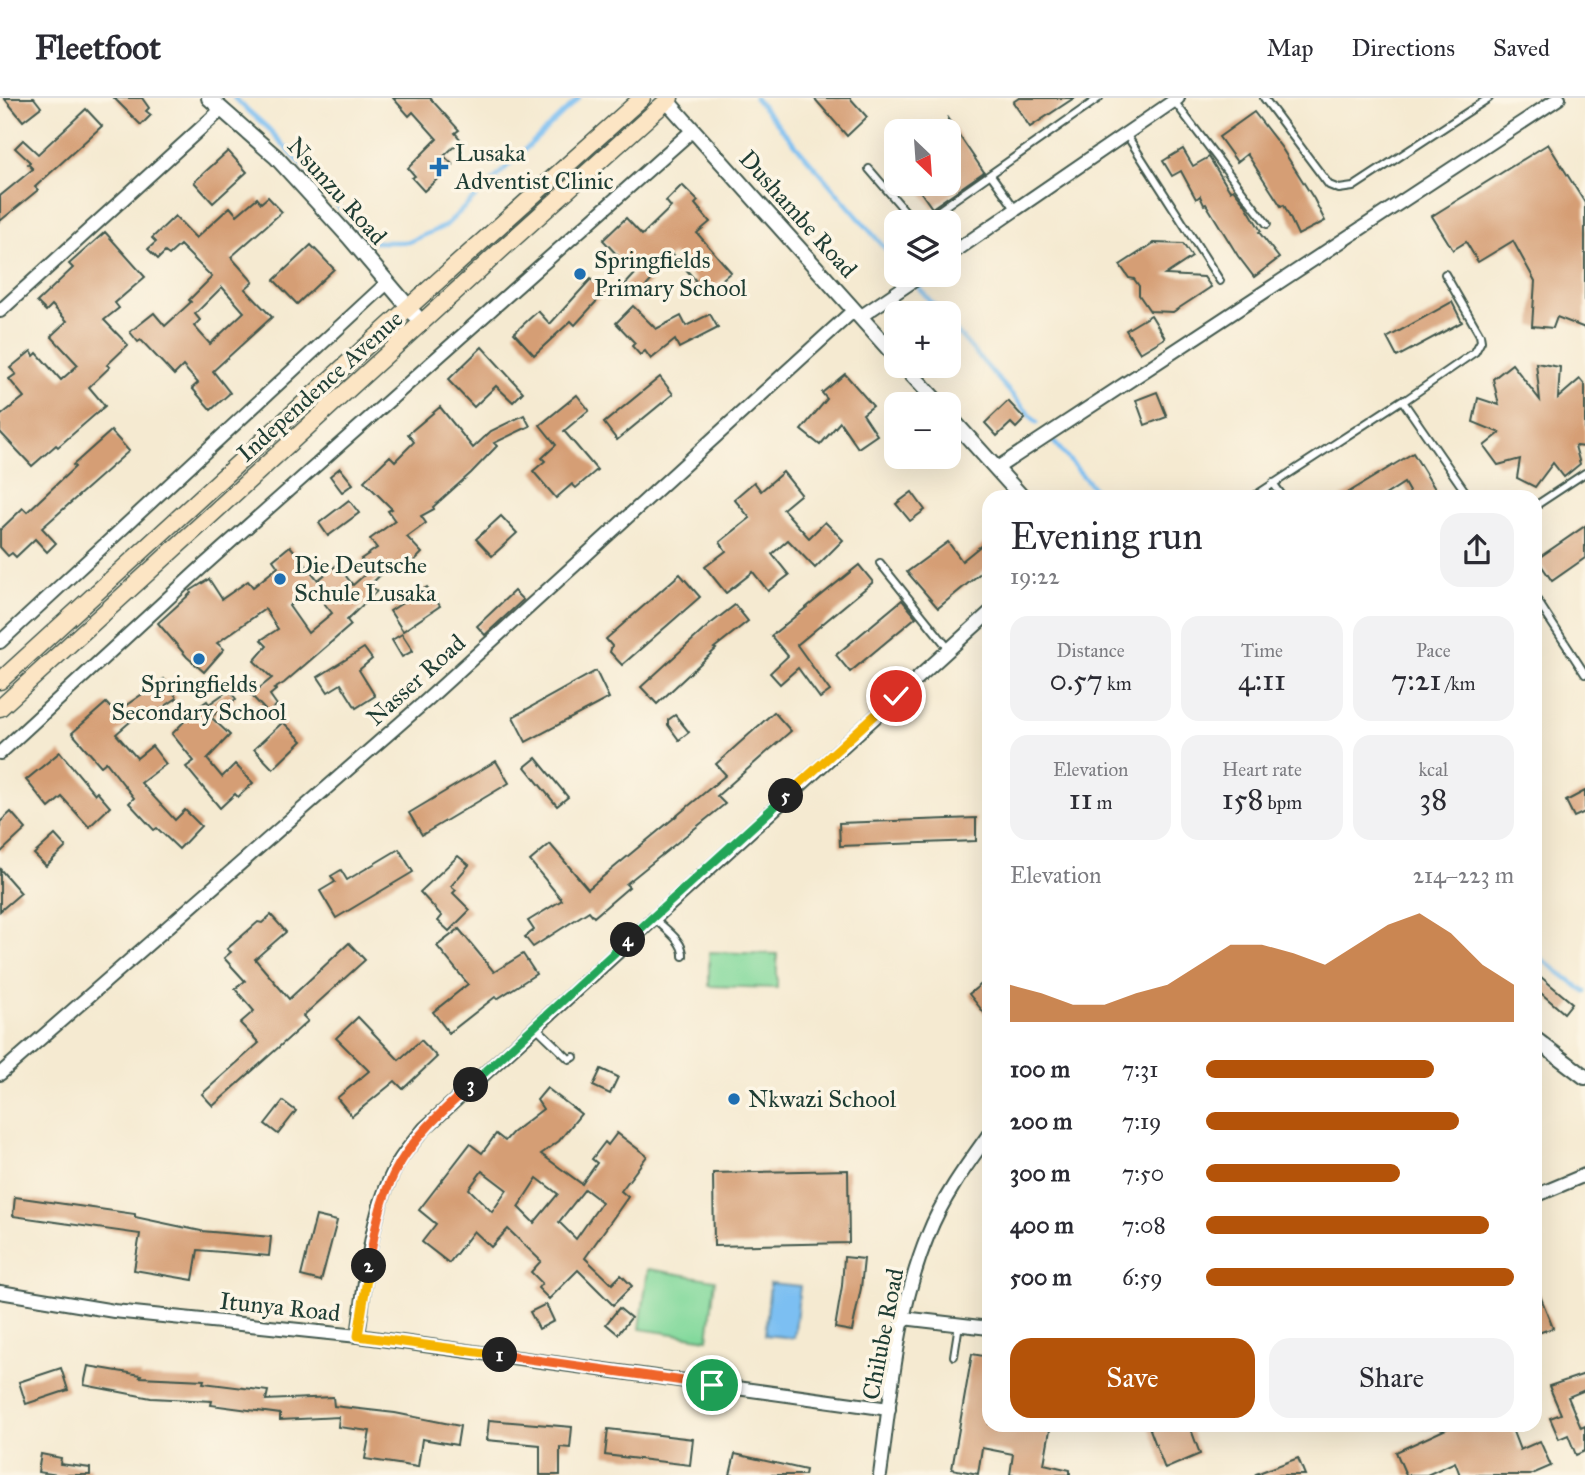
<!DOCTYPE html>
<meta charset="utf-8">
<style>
body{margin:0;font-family:"IM FELL Great Primer",serif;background:#f2f2f3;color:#2b2b33;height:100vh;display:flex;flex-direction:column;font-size:26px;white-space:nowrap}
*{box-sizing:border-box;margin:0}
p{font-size:23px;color:#7c7c81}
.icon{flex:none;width:38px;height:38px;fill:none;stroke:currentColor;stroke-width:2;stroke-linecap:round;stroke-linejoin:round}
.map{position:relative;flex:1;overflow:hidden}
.side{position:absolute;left:982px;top:392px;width:560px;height:942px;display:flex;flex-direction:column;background:#fff;border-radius:21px;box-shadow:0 7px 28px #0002}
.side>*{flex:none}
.needle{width:46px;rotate:155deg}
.controls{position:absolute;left:884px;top:21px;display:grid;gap:14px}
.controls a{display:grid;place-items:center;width:77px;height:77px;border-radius:14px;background:#fff;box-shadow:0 7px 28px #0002;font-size:35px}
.pin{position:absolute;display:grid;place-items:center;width:60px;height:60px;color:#fff;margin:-30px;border:4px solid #fff;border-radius:50%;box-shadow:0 2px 7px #0007}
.km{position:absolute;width:35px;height:35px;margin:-18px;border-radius:50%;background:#222;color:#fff;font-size:19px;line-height:35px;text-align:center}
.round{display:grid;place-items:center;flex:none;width:74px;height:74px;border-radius:21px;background:#f2f2f3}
.headline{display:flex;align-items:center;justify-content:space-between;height:119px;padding:0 28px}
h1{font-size:38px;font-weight:600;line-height:52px}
.metrics{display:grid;grid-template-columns:repeat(3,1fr);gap:10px;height:119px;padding:7px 28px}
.metrics div{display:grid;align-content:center;border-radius:18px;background:#f2f2f3;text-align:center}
.metrics b{font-size:30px;font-weight:600}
.metrics small{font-size:19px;font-weight:400}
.metrics p{font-size:19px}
.chart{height:196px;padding:14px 28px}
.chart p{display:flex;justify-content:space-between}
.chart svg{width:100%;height:126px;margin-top:7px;fill:#b45309;opacity:.7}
.action{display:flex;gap:14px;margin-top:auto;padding:14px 28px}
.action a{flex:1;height:80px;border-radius:21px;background:#b45309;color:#fff;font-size:28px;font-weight:600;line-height:80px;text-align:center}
.action a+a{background:#f2f2f3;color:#2b2b33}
ul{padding:0 28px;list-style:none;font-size:23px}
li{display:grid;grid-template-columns:112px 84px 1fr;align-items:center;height:52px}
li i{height:18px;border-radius:9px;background:#b45309}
header{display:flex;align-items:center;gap:42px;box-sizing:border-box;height:98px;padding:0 35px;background:#fff;border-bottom:2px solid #e1e1e2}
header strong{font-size:33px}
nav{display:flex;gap:38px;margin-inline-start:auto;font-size:24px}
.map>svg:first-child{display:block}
</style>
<header>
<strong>Fleetfoot</strong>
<nav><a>Map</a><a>Directions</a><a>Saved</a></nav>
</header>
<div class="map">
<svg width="1585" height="1377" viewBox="0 0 1585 1377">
<rect width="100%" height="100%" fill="#fcf5e5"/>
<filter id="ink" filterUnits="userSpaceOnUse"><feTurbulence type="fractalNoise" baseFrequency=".0143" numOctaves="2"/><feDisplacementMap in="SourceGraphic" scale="14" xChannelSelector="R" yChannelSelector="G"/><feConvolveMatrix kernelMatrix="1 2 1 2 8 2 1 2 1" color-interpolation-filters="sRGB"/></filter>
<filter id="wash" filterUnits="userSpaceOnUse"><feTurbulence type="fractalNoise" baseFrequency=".00686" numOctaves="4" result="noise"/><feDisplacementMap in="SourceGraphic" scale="28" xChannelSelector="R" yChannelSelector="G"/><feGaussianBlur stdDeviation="1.57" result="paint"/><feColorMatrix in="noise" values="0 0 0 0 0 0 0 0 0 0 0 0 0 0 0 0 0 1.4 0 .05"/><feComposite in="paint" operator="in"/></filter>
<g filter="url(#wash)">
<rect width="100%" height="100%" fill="#f5ead1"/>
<g fill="#83d99c" stroke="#518b68" stroke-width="2">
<path d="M709,854L777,856V890L709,888Z"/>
<path d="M648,1171L715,1182L708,1241L640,1231Z"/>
</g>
<path fill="#7cbff2" stroke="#4e7e93" stroke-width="2" d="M770,1185L800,1188L794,1240L765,1237Z"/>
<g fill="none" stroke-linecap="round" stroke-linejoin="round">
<g stroke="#7cbff2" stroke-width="4.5">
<path d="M234,0L268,30L327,95"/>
<path d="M755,0L896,163"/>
<path d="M336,106L370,144H409L445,128L579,0"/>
<path d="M917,188L941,215"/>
<path d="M948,224L1037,325"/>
<path d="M1053,343L1101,399"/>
<path d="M1535,856L1585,894"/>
</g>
</g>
<g id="blocks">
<g fill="#d59e74" fill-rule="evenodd">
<path d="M4,0H34L41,9L23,23Z"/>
<path d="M114,0H142L149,10L146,13L151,17L141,27Z"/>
<path d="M393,0H430L459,32L455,35L461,42L444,58L453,67L424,93L412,80L415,78L408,70L437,41L413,14L409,18Z"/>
<path d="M814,0H850L867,19L847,38Z"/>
<path d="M1019,0H1074L1030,29L1013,4Z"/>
<path d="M86,11L102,28L35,89L38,92L0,123V98L33,71L28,66L30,64L15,50L23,42L38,56Z"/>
<path d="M1254,14L1281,49L1314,101L1325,123L1298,137L1284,107L1281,108L1247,56L1237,64L1219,39Z"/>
<path d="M948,21L984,74L932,110L915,86H948Z"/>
<path d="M1548,46L1585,105V230L1557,219L1553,230L1532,228L1535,183L1513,143L1478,164L1466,144L1453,152L1432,118Z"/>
<path d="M1183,51L1193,68L1209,59L1230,93L1233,91L1245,106L1261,133L1259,134L1279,160L1254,179L1238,158L1206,106L1204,107L1200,98L1196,101L1181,73L1172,78L1163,63Z"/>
<path d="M228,53L247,74L213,105L194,84Z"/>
<path d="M682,87L698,103L695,106L710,124L697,135L731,174L702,199L692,187L696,183L673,156L652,171L657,176L636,200L623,189L635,176L603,142L626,120L642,137L671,109L666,103Z"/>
<path d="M268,99L282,114L231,159L253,184L245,191L272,219L213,273L230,295L211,312L192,290L198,285L183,268L174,277L141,242L138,244L130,234L154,215L165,228L191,204L189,202L212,179L180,147L169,157L165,154L158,161L148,151L156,144L152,140L175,118L196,140L230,109L237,117L257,100L261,105ZM222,189L244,214L210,246L194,228L200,222L195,216Z"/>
<path d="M105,134L145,179L115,205L119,210L104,222L128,247L107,267L110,269L89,289L105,308L58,349L56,347L32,368L0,334V318L24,299L9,281L16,276L10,270L31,253L34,258L37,255L61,282L78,267L51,238L67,223L52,207L46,213L37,204L73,170L69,166Z"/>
<path d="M1154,145L1183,146L1192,159L1165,177L1204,179L1211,189L1173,214L1150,213L1139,197V188L1134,181L1129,180L1120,167Z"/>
<path d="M311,147L334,171L297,206L274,182Z"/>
<path d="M591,181L605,194L575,227L571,223L534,257L514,235L538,213L550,226Z"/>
<path d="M1452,204L1462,224L1397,259L1387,240Z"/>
<path d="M633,208L656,231L681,218L686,228L710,216L718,230L679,250L675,242L651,261L645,253L640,257L632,248L635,245L616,225Z"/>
<path d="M1151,217L1165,240L1140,255L1126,232Z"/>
<path d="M482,249L523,294L513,304L496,288L474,309L448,282Z"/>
<path d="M1536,265L1560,269L1558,300L1580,281L1585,287V349L1575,348L1580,366L1564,379L1553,365L1535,389L1517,380L1520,361L1498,367L1484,348L1500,335L1473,324L1478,300L1499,307L1493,281L1512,266L1540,302Z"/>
<path d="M845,276L873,308L863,316L877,337L858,350L840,324L820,347L801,332L827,301L822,295Z"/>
<path d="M660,279L673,296L617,342L604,325Z"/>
<path d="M1157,294L1167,319L1145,327L1136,302Z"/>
<path d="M577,297L589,312L564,333L597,372L576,390L572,386L556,400L533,373L545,363L542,360L556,347L540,327Z"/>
<path d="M1008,303L1025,321L1016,330L1011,325L997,338L985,325Z"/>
<path d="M440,309L473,350L491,333L524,317L530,328L494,345L497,348L471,375L433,409L434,411L421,418L426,425L407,439L422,455L402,475L393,465L370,487L377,493L347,522L351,527L284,585L274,591L276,592L270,597L277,607L268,615L251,597L272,580L254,563L267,548L261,542L278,531L265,511L217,545L224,551L204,574L187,559L158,525L191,495L190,493L209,481L222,501L248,483L253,489L278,469L273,462L290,448L318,482L337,467L353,487L370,472L361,461L377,450L370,441L395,423L388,413L392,411L364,383L390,358L395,363L414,344L408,336ZM312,490L332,515L308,535L289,508Z"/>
<path d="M111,333L129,353L42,430L56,445L47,454L35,441L16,459L12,455L8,458L0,449V432L23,410L27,414L75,369L73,367Z"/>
<path d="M1413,355L1440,399H1412L1404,385L1382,399H1341Z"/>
<path d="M340,370L353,386L342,394L330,378Z"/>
<path d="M783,374L801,396L783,411L809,440L825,424L843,442L815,470L788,442L772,456L789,477L768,493L753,474L726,495L705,469L726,453L720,444L750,420L734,401L754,384L761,393Z"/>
<path d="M912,394L925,412L910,423L896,406Z"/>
<path d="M349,402L359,415L328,438L319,425Z"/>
<path d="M501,418L517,435L492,458L476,441Z"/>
<path d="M1585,428V460L1552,483L1537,461Z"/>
<path d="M989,441V468L938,510L907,474L948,444L962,463Z"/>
<path d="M859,467L873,484L797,547L830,593L820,600L798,570L780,586L770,575L788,558L771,538Z"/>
<path d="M680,476L700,499L622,567L610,554L612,548L606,541Z"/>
<path d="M427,489L440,508L403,533L390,513Z"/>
<path d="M514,493L523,502L485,537L477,528Z"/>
<path d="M902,502L916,519L850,574L836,557Z"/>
<path d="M735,507L748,523L714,550L716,551L657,606L641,589L709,527Z"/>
<path d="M402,536L413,553L402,559L392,542Z"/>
<path d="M364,550L372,561L359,572L375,598L356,610L341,586L328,594L318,579Z"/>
<path d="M596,573L609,600L526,644L513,619Z"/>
<path d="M164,581L177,600L143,623L138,617L116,636L137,660L152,648L166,666L141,685L175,722L185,712L201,728L179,751L157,730L154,732L129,705L134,700L106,664L101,668L72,635L106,605L115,615Z"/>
<path d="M229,592L236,601L211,619L230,637L207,661L222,679L235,666L253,685L238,699L235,696L220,710L186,669L194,663L172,636L197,610L207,603L209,606Z"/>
<path d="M774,614L791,633L717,698L725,706L626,786L629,789L594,819L589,813L533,849L525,839L534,832L528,823L562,802L530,763L550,746L588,791L726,677L716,666Z"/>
<path d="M675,617L689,634L679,642L668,627V622Z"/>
<path d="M283,624L302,643L273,671L254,651Z"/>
<path d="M60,654L95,696L97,694L110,709L89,729L62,699L49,710L26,682Z"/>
<path d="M536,660L568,699L557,708L525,669Z"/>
<path d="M496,663L509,685L422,737L409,715Z"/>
<path d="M1585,693V714L1574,719L1566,703Z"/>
<path d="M11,714L26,731L0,755V724Z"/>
<path d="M976,720V743L840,748L839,725Z"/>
<path d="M55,737L66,749L46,768L34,756Z"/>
<path d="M399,751L413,774L336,820L320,793L335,784L331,778L341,772L347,782Z"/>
<path d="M458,758L469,767L451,788L456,792L453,795L470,812L449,833L438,823L442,818L420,794Z"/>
<path d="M0,771L21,795L0,813Z"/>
<path d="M271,817L286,834L255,861L289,901L349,845L365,862L303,918L308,923L213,1008L202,996L259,945L240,925L254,913L235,891L245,883L224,860L231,854L227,851L258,824L262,825Z"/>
<path d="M459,831L494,874L523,856L536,876L497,901L495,899L449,935L433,914L468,886L437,848Z"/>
<path d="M1535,874L1572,905L1564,915L1535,890Z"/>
<path d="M989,880V921L969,896Z"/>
<path d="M358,919L399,962L421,942L437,959L403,991L395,983L352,1018L337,1000L369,973L336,940Z"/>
<path d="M601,971L618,979L610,996L593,988Z"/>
<path d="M547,990L581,1016L559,1043L541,1056L582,1086L597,1065L592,1061L605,1044L608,1047L617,1035L647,1058L621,1093L628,1099L585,1160L612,1186L621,1177L632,1188L613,1207L578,1172L549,1201L538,1190L542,1185L531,1174L541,1163L508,1131L491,1149L474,1133L449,1165L422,1144L436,1126L419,1112L470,1046L482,1055L496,1036L505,1043L512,1035L543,1011L537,1002ZM482,1073L507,1092L492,1114L469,1091ZM537,1080L558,1096L534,1125L518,1109ZM585,1091L602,1104L576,1141L559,1124Z"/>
<path d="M283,1003L296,1013L278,1036L265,1026Z"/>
<path d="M848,1072L849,1145L714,1148L713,1075Z"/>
<path d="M15,1099L135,1116V1119L201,1133L271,1139L269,1158L198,1152L193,1182L134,1172L140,1136L13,1118Z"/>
<path d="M316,1118L337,1123L321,1183L301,1178Z"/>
<path d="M844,1159L864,1161L861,1190L852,1233L835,1230L842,1188Z"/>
<path d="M1535,1185L1553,1230L1535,1236Z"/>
<path d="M546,1206L554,1223L539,1231L530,1214Z"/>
<path d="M619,1210L631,1220L618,1236L606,1226Z"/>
<path d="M972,1256L989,1259V1326H1051L1044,1366L1070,1372V1377H1010L1013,1356L982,1350L978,1376L952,1371Z"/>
<path d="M88,1268L141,1277L140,1279L204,1282L203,1285L268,1293L266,1302L333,1299L334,1308L395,1315L460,1328L457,1347L422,1341L418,1369L365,1361L370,1333L338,1329L339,1319L280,1322V1316L211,1307L212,1303L151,1300L84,1287Z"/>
<path d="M61,1270L68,1292L26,1306L19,1284Z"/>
<path d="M1585,1276V1292L1568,1299L1581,1330L1585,1328V1353L1576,1357L1568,1337L1559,1341L1550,1320L1561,1316L1549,1288Z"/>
<path d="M489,1322L572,1329L570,1350L560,1349V1377H540V1347L487,1342Z"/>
<path d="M1148,1326H1189L1200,1356L1165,1371Z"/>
<path d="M1457,1326H1510L1520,1352L1540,1343L1551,1368L1530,1377H1460L1455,1364L1427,1377H1406L1396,1354Z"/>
<path d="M608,1331L693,1341L690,1367L605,1357Z"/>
<path d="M41,1356L61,1360L60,1366L90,1370V1377H58L38,1374Z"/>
<path d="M735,1356L806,1372L805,1377H730Z"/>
<path d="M1298,1360L1305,1377H1257L1256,1376Z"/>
</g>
</g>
</g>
<g filter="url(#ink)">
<use href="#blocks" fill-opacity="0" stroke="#3f574c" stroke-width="2"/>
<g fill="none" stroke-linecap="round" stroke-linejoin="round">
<defs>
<g id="service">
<path d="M1264,0L1329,87L1339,91L1353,89L1489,0"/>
<path d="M1174,3L1267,126"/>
<path d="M1126,36L1220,183"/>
<path d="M869,71L912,121L920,123L928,120L1099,0"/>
<path d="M991,77L1016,112"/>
<path d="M1404,303L1475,254L1481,243L1480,237L1445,176"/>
<path d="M1273,385L1283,399"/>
<path d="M1253,399L1402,302L1469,399"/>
<path d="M1535,408L1585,375"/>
<path d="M880,465L949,551"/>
<path d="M1535,499L1585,576"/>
<path d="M655,821C665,831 684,843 683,858"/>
<path d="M535,928L569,961L574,959"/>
<path d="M954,1258L959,1226"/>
</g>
<g id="minor">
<path d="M948,158L1178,0"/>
<path d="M0,213L222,11"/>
<path d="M860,219L922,177"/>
<path d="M997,370L1559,0"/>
<path d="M0,544L388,184"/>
<path d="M0,655L202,469L693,32"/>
<path d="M0,976L427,602L854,212"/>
<path d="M1535,1098L1585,1077"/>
<path d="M0,1194L114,1213L358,1238L889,1311"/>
<path d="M903,1220L989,1230"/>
<path d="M358,1238C366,1181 369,1116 398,1065C405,1053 415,1042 424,1031L989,515"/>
<path d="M880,1377C891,1296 897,1213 928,1137C942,1101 966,1068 989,1036"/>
</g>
<g id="tertiary">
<path d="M209,0L276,59L349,139L422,225"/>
<path d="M667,3L896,259"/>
<path d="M904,268L939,306"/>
<path d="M948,317L1022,399"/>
<path d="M1535,941L1585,979"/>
</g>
<g id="secondary">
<path d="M0,583L409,209L642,0"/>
<path d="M0,610L501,152L670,0"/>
</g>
</defs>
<use href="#service" stroke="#3f574c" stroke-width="10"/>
<use href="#minor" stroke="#3f574c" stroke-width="16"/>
<use href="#tertiary" stroke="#3f574c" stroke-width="18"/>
<use href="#secondary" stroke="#3f574c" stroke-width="19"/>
<use href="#service" stroke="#fff" stroke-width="6"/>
<use href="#minor" stroke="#fff" stroke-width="12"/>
<use href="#tertiary" stroke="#fff" stroke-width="14"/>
<use href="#secondary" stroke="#fce5c4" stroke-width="16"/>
</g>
</g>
<g fill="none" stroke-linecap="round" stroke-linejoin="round" filter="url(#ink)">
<defs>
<path id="split-1" d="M500,1257L712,1287"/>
<path id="split-2" d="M369,1168L358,1238L500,1257"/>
<path id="split-3" d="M369,1168C382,1075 403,1049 471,987"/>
<path id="split-4" d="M471,987L628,842"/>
<path id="split-5" d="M628,842L786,698"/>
<path id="split-6" d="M786,698L896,598"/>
</defs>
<use href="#split-1" stroke="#fff" stroke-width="14"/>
<use href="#split-2" stroke="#fff" stroke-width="14"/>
<use href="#split-3" stroke="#fff" stroke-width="14"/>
<use href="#split-4" stroke="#fff" stroke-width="14"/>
<use href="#split-5" stroke="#fff" stroke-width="14"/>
<use href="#split-6" stroke="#fff" stroke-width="14"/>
<use href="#split-1" stroke="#f0652b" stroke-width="9"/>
<use href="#split-2" stroke="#f5b400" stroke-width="9"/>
<use href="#split-3" stroke="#f0652b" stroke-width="9"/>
<use href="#split-4" stroke="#22a559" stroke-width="9"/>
<use href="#split-5" stroke="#22a559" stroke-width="9"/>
<use href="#split-6" stroke="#f5b400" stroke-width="9"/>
</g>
<g fill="#1f6fb2" stroke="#fcf5e5" stroke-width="2.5">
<path d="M435.5 58.5h7v7h7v7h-7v7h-7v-7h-7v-7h7z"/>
<circle cx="580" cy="176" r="7"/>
<circle cx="280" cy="481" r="7"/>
<circle cx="199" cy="561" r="7"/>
<circle cx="734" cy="1001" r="7"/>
</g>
<g text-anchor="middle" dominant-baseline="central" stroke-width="7" stroke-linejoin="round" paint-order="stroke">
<g font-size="24" fill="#1f3d34" stroke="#fcf5e5" text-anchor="start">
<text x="455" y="55">Lusaka<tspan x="455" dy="28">Adventist Clinic</tspan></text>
<text x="594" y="162">Springfields<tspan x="594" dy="28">Primary School</tspan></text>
<text x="294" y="467">Die Deutsche<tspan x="294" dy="28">Schule Lusaka</tspan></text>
<text x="199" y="586" text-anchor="middle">Springfields<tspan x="199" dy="28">Secondary School</tspan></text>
<text x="748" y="1001">Nkwazi School</text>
</g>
<g font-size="24" fill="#1f3d34" stroke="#fcf5e5">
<text transform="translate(337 93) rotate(48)">Nsunzu Road</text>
<text transform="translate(798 116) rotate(48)">Dushambe Road</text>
<text transform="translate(320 288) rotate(-42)">Independence Avenue</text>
<text transform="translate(416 582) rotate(-42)">Nasser Road</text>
<text transform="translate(280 1209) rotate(6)">Itunya Road</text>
<text transform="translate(883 1236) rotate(-79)">Chilube Road</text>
</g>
</g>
</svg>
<div class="controls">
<a><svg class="needle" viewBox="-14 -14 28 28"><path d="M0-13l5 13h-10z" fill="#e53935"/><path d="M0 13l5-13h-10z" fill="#7c7c81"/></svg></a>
<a><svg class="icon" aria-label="layers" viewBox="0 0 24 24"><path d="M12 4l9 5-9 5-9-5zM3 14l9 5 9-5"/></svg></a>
<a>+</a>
<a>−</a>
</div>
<div class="pin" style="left:712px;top:1287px;background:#1e9e55"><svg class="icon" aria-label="arrive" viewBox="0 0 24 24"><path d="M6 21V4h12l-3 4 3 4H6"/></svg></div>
<div class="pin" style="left:896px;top:598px;background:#d93025"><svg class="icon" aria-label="check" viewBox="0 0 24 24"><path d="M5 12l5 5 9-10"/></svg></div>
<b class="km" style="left:500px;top:1257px">1</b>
<b class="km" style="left:369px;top:1168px">2</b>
<b class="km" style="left:471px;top:987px">3</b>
<b class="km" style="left:628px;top:842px">4</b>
<b class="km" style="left:786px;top:698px">5</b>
<section class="side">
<div class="headline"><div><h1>Evening run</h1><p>19:22</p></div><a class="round"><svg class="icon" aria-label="share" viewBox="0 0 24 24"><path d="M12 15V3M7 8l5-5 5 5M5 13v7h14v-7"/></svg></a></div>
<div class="metrics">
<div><p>Distance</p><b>0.57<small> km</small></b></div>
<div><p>Time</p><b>4:11</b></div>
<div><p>Pace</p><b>7:21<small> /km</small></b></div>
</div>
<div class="metrics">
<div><p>Elevation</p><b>11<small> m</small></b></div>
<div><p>Heart rate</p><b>158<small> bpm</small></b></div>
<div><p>kcal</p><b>38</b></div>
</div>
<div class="chart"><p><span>Elevation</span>214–223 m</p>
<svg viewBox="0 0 160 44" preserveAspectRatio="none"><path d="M0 44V31L10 34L20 38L30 38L40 34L50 31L60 24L70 17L80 17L90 20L100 24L110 17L120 10L130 6L140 13L150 24L160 31V44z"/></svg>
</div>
<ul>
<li><b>100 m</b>7:31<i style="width:74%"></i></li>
<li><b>200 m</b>7:19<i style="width:82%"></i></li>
<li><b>300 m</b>7:50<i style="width:63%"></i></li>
<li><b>400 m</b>7:08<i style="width:92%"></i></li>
<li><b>500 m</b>6:59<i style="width:100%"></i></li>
</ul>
<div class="action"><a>Save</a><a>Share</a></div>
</section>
</div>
